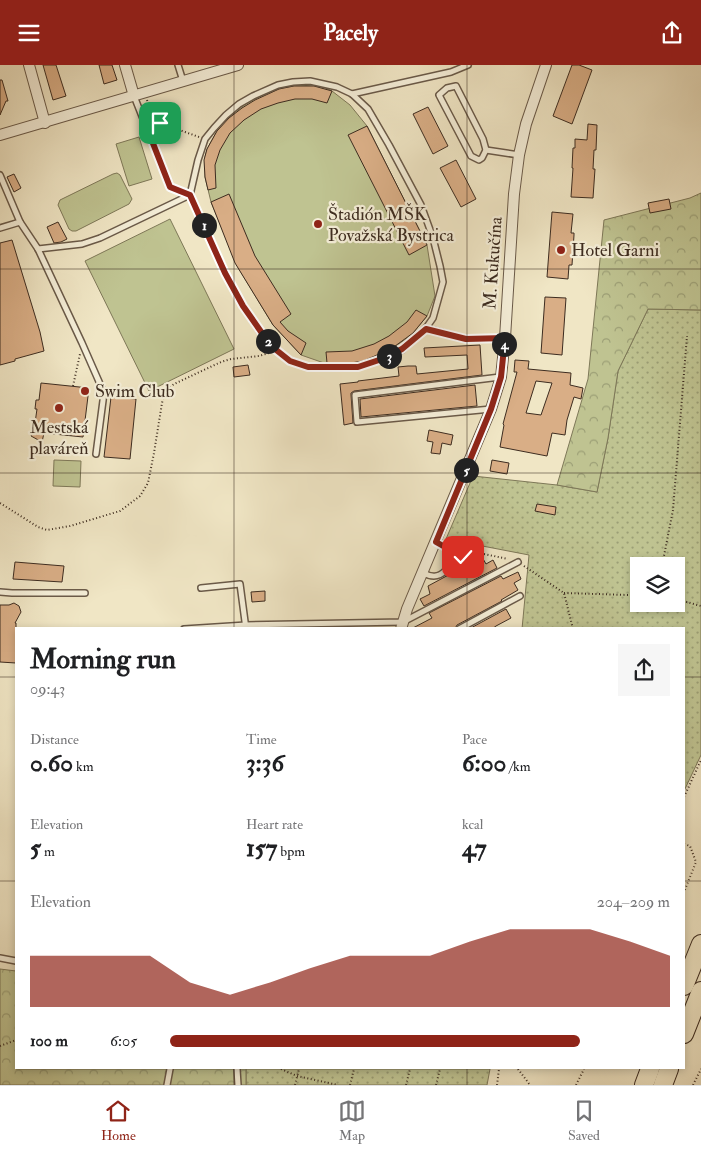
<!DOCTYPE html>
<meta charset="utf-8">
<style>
body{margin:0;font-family:"IM FELL Double Pica",serif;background:#f6f6f6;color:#202124;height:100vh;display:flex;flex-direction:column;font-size:19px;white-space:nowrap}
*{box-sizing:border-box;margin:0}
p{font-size:16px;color:#757577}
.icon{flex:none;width:28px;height:28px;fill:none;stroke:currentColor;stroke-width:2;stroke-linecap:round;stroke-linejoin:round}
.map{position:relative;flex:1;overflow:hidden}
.details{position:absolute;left:15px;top:562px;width:670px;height:442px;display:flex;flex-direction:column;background:#fff;border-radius:0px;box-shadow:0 2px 8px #0003}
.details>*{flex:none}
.buttons{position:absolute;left:630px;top:492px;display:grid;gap:10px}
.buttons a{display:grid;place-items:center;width:55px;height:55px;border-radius:0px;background:#fff;box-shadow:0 2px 8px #0003;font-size:25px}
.pin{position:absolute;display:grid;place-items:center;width:42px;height:42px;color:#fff;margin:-21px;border-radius:10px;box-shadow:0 2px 8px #0006}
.km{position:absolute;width:25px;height:25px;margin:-12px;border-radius:50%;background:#222;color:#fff;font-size:14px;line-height:25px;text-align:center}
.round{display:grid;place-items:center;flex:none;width:52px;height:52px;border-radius:0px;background:#f6f6f6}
.overview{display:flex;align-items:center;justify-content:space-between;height:85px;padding:0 15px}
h1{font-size:28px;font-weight:800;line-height:38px}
.stats{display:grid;grid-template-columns:repeat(3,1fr);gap:8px;height:85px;padding:5px 15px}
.stats div{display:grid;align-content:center}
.stats b{font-size:25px;font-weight:800}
.stats small{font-size:14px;font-weight:400}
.stats p{font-size:14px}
.chart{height:140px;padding:10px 15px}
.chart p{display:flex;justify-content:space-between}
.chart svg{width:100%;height:90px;margin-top:5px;fill:#8f2418;opacity:.7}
ul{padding:0 15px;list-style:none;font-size:16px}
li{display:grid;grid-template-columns:80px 60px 1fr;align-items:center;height:38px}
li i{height:12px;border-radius:6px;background:#8f2418}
header{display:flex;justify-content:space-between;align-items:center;height:65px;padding:0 15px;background:#8f2418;color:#fff;font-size:22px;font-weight:800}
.dock{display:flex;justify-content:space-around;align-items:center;height:70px;border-top:1px solid #e0e0e0;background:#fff;font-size:14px;color:#757577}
.dock a{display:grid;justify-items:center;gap:2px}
.dock .on{color:#8f2418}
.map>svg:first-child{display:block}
</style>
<header><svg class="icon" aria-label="menu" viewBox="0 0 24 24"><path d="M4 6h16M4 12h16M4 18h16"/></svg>Pacely<svg class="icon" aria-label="share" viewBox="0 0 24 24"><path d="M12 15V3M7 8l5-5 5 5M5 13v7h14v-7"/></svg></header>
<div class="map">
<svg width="701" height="1020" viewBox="0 0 701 1020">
<defs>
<pattern id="grass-dots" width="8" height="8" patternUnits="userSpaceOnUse" patternTransform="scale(1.25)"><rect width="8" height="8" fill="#bfc391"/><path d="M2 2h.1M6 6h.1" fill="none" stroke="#9c9f76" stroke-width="1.8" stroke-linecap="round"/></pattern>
<pattern id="forest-crowns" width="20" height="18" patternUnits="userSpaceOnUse" patternTransform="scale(1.25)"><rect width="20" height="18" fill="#bfc391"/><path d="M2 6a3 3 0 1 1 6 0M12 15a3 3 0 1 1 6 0" fill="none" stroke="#9c9f76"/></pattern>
</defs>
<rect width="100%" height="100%" fill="#f0e6c5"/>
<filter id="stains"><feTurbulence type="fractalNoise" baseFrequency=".004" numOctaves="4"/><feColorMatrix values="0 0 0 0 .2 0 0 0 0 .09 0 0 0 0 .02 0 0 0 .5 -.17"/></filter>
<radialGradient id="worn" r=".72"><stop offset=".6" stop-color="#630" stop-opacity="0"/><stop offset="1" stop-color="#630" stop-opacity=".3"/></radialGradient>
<g fill="url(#grass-dots)" stroke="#7e7858" fill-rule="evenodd">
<path d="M648,244L701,245V690L684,726V564H522L529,490L446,474L473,411L557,420L597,427L608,373L618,306ZM639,501H676V539H639Z"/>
<path d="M246,1004H490L487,1020H246Z"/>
</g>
<g fill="url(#forest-crowns)" stroke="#7e7858">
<path d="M701,128V245L648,244L618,306L608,373L597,427L557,420L588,314L604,155L690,133Z"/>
<path d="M0,904L16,906V1004H246V1020H0Z"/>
</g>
<g fill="#bfc391" stroke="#7e7858">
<path d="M300,20L324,22L332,26L350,40L367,61L427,180L435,231L427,251L413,268L406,274L391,284L367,295L343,299H327L301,290L273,260L239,204L211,137L205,112V92L207,84L217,66L234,48L244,40L263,29L285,22Z"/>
<path d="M139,72L152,114L129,121L116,79Z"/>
<path d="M117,108L120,110L132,134L129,139L76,166H72L69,164L58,140L60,135L113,109Z"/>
<path d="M170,154L234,284L149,326L85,196Z"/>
<path d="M54,395L81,396L80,422L53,421Z"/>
</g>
<g fill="#d9ae86" stroke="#3d2c20" fill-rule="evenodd">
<path d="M43,0H56L66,31L53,35Z"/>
<path d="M99,0H112L117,15L104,19Z"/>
<path d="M572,0H579L592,5L572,59L553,51Z"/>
<path d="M0,15H2L8,36H6L0,50Z"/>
<path d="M294,21H314L332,26L327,38L312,34H295L278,38L261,44L244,55L230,68L220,85L215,100L216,123L208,125L205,112L204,95L207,84L217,66L229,53L242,43L255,35L279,24Z"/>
<path d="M428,42L448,81L433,89L413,49Z"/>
<path d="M588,59L597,60L596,85H594L593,104H595L593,133L571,132L573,103H572L573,83H575V74L587,75Z"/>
<path d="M367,61L427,180L409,190L348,70Z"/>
<path d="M456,95L476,134L461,142L440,103Z"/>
<path d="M14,109L21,123L14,127L7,112Z"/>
<path d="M229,129L255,191L291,249L280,257L288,266L306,278L301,290L273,260L235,198L211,137Z"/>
<path d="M669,134L671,144L650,148L648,138Z"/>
<path d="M552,147L573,149L571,168H574V170L572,200H569L568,214L547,212Z"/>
<path d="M58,157L67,174L61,177L54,178L47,162Z"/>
<path d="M12,175L40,267L44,286L15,294V296L0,300V178Z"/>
<path d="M545,232L566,233L562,290L541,288Z"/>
<path d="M416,245L427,251L413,268L391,284L363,296L351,298H327L326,287L352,286L374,279L389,271L407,257Z"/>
<path d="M480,280L482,310L354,326L351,328V330L353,358L344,360L340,319L358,317V316L399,311L398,302L408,301H416L417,309L468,304L467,290L425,292L424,283Z"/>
<path d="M515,295L529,296L528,304L571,308L570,320L583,323L581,334L574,332L567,355L565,370L552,368L547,391L500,382L504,360L503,359L517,307H514ZM536,316L552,318L541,350L526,348Z"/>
<path d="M248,300L250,310L234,312L233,302Z"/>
<path d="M41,318L89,323L83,372L44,368L42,377L31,371L34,365L37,344H35L36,335H39Z"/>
<path d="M475,320L477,341L361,352L360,334Z"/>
<path d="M111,332L136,334L130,394L104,392Z"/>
<path d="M429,365L453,370L451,380L442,378L440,389L431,388L433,377L427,376Z"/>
<path d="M492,395L509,398L507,409L490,406Z"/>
<path d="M537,439L556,442L555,450L535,446Z"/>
<path d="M482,492L486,499L493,495L497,503L424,541L420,534L430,529L428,521Z"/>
<path d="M15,497L64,501L62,517L13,514Z"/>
<path d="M518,507L521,514L514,518L518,525L501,535L502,536L457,560L455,564H411L432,553L429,548L501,511L503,514Z"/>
<path d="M265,526V536L252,537L251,527Z"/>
<path d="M14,538L19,541L21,547L15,558H16V598L0,597V540H9Z"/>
<path d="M506,544L511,553L496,561L492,564H469Z"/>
</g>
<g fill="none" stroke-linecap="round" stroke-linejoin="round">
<defs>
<g id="service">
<path d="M178,0L183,16"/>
<path d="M310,16L337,22L352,29L368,44L389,80L421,140L433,173L440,201L443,217L433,253L426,263L402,285L382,294L358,302H308L290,296L275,284L263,271L243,241L225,207L190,130L198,95L205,74L214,63L226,50L239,39L253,31L278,20L293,17Z"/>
<path d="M456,21L483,74L486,85L482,93L479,95L471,91L439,30L447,23Z"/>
<path d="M352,29L451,7L468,0"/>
<path d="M486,85L519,90"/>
<path d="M0,110L20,157L0,163"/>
<path d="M20,157L38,184L82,278L104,328L96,389"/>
<path d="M38,184L82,179L100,173L190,130L170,122L134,31"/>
<path d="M426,263L466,274L505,273"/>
<path d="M491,344L357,357L355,330L500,312"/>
<path d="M423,508C431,512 438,513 445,506C449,502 447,503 450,499C458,493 468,490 477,487"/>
<path d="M201,523L240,519L246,564"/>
<path d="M0,527L12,528H85"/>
<path d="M184,564L246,560L403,557L518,497"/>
<path d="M459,564L520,531"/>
<path d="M0,893L16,896"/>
<path d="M237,1004L238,1020"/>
<path d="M167,1020L170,1004"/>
</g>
<g id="minor">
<path d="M29,0L45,58"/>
<path d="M125,0L134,31"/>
<path d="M0,70L238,0"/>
<path d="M401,564L407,544L491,344L501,312L505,273L514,129L519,90L526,59L546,0"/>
</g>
<g id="motorway">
<path d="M684,921L701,879"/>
<path d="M684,969L701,926"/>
<path d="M644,1020L650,1004"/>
<path d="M663,1020L669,1004"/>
</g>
</defs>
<use href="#service" stroke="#6a5a49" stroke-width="8"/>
<use href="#minor" stroke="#6a5a49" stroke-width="12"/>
<use href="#motorway" stroke="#3d2c20" stroke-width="20"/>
<g stroke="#3d2c20" stroke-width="2" stroke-dasharray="1 2.5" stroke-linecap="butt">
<path d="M147,35L149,41"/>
<path d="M152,61L160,58L199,72"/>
<path d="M73,321L80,289"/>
<path d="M0,438L38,462L47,465L70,461L120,446L140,431L148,418L154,388L162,338L164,330L169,323L174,319L221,297L231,294L259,291L269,288"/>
<path d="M442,481L445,482L462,485"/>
<path d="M484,489L508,494"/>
<path d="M524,501L564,528L573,564"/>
<path d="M662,501L673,445L687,271"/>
<path d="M564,528L628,530L639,527"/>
<path d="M676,534L701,541"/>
<path d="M684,732L701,695"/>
<path d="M684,779L690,781L696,797L684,827"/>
<path d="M0,981L16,975"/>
<path d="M281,1004L297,1011L338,1020"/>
<path d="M518,1004L530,1020"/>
<path d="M295,1020L299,1004"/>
<path d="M350,1020L354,1004"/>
<path d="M406,1020L410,1004"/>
<path d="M436,1020L440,1004"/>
<path d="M497,1020L499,1004"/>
<path d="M576,1020L584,1004"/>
<path d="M693,1020L701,1004"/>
</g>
<use href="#service" stroke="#f5efd9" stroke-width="5"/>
<use href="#minor" stroke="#f5efd9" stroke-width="10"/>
<use href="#motorway" stroke="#f0e6c5" stroke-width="18"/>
</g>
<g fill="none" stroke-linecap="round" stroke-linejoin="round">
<defs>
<path id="route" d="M160,58L147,63L170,122L190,130L225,208L243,241L264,271L275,284L290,296L308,302H358L382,294L402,284L426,264L466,274L505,273L501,312L491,344L436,477L445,482L477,487L463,492"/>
</defs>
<use href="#route" stroke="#fff" stroke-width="10"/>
<use href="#route" stroke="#8f2418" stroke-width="6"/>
</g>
<path fill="none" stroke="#3d2c20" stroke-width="1" stroke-opacity="0.55" d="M234,0V564M467,0V564M0,204H701M0,408H701M0,612H16M684,612H701M0,816H16M684,816H701M234,1004V1020M467,1004V1020"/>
<g fill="#8f2418" stroke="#f5efd9" stroke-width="2">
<circle cx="318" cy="159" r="5"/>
<circle cx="561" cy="185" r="5"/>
<circle cx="85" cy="326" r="5"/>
<circle cx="59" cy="343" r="5"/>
</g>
<g text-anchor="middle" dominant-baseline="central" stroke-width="4.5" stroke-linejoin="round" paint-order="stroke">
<g font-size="18" fill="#3d2c20" stroke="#f5efd9" text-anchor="start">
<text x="328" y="149">Štadión MŠK<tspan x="328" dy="21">Považská Bystrica</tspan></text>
<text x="571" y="185">Hotel Garni</text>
<text x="95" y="326">Swim Club</text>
<text x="59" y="362" text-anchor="middle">Mestská<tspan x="59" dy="21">plaváreň</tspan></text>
</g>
<g font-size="18" fill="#3d2c20" stroke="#f5efd9">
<text transform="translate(493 198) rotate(-86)">M. Kukučína</text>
</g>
</g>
<rect width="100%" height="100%" filter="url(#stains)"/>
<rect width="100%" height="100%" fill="url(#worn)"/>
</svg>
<div class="buttons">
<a><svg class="icon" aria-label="layers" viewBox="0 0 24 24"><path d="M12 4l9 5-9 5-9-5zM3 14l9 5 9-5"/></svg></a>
</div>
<div class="pin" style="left:160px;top:58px;background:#1e9e55"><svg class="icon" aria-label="arrive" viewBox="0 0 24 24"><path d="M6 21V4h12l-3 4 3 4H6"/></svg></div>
<div class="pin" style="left:463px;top:492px;background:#d93025"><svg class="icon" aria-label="check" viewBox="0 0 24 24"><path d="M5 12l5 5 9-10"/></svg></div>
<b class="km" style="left:204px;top:160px">1</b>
<b class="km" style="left:268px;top:276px">2</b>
<b class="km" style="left:389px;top:291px">3</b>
<b class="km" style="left:504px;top:279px">4</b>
<b class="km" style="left:466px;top:405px">5</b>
<section class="details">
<div class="overview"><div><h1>Morning run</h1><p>09:43</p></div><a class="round"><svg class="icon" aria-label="share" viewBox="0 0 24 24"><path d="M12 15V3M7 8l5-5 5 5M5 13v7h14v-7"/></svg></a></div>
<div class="stats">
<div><p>Distance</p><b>0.60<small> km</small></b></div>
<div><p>Time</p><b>3:36</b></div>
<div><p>Pace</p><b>6:00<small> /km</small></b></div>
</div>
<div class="stats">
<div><p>Elevation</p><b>5<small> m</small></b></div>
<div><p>Heart rate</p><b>157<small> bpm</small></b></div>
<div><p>kcal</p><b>47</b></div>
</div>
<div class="chart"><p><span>Elevation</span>204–209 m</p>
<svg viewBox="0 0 160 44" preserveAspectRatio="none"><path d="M0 44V19L10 19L20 19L30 19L40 32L50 38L60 32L70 25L80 19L90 19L100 19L110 12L120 6L130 6L140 6L150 12L160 19V44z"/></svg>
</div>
<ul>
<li><b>100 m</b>6:05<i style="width:82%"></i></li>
</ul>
</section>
</div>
<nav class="dock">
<a class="on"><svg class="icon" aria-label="home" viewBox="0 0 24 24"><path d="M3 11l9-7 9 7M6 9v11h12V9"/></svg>Home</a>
<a><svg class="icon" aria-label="map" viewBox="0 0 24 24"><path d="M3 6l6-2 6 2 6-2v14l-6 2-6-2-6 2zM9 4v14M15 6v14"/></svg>Map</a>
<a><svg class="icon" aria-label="saved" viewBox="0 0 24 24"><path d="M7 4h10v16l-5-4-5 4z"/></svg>Saved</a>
</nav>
